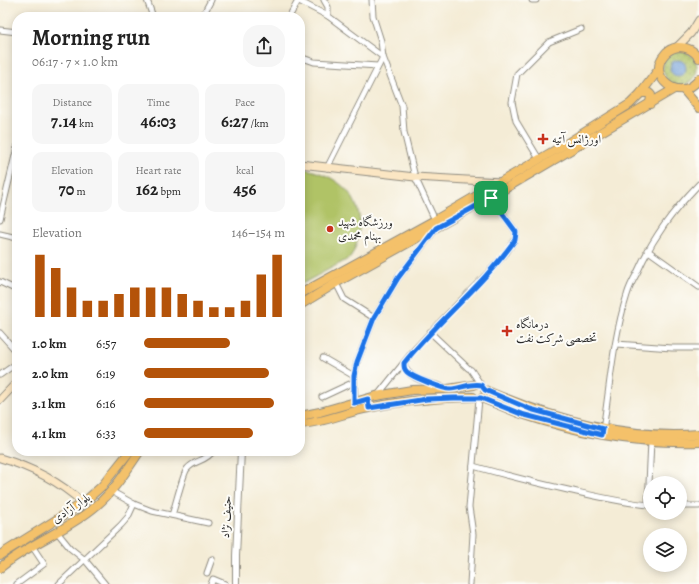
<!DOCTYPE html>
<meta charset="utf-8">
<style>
body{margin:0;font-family:Alegreya,Amiri,serif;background:#f6f6f6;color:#222;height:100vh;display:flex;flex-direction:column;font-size:15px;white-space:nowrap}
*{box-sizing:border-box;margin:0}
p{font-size:13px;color:#767676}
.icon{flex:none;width:22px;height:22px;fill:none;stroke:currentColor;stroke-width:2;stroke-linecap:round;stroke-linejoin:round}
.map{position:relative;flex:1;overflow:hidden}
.panel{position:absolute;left:12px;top:12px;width:293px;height:444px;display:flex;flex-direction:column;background:#fff;border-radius:16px;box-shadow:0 2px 10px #0003}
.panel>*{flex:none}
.fabs{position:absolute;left:643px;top:476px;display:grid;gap:8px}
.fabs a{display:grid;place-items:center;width:44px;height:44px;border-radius:50%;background:#fff;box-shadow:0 2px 10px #0003;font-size:20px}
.pin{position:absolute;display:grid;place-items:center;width:34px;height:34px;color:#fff;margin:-17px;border-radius:8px;box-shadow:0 2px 6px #0006}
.round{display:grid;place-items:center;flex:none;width:42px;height:42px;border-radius:16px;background:#f6f6f6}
.head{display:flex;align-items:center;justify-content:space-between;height:68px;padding:0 20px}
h1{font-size:22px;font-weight:600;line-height:30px}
.stats{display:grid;grid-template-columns:repeat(3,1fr);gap:6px;height:68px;padding:4px 20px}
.stats div{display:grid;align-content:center;border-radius:10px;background:#f6f6f6;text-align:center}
.stats b{font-size:17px;font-weight:600}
.stats small{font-size:11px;font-weight:400}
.stats p{font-size:11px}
.chart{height:112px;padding:8px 20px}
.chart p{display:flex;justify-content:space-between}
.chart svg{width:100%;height:72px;margin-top:4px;stroke:#b45309;stroke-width:6}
ul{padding:0 20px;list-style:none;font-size:13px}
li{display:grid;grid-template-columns:64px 48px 1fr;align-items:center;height:30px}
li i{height:10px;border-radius:5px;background:#b45309}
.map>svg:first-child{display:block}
</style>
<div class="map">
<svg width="699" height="584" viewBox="0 0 699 584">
<defs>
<pattern id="grass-dots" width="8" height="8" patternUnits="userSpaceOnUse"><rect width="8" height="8" fill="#b0c366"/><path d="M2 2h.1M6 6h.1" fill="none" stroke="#8f9f54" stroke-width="1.8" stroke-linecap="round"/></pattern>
<pattern id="water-ripples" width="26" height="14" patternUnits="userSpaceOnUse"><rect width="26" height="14" fill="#6f9dd7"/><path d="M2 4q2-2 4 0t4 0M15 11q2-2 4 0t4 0" fill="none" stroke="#5b80af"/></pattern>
</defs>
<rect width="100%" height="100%" fill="#fdfcf7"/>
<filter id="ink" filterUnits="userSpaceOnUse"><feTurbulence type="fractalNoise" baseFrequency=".025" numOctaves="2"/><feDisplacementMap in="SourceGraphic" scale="8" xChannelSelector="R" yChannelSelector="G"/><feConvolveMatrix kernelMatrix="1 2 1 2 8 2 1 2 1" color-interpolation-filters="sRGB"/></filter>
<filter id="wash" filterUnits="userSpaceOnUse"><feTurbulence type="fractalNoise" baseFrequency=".012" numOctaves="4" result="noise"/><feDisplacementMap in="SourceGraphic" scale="16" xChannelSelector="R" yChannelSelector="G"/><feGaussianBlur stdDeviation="0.9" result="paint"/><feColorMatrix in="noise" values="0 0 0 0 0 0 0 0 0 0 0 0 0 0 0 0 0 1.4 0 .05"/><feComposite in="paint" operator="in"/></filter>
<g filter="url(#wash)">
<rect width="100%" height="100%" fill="#f4ecd6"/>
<circle fill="url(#grass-dots)" stroke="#6e7748" cx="680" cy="68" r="17"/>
<path fill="#b0c366" stroke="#6e7748" d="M300,168C335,173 367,196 358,236C357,243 354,253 349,258C345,261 339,264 335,266C323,272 312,279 300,285Z"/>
<circle fill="url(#water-ripples)" stroke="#4d6481" cx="678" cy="68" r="8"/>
</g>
<g filter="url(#ink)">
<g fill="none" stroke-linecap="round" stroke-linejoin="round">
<defs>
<g id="minor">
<path d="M147,0L153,17"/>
<path d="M297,0L328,16"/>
<path d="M324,0L328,7V16L383,57L327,168"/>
<path d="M372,0L373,16L381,41L383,57L402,106L404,132L415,177L435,220"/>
<path d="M532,0H536"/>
<path d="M202,17L211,0"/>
<path d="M289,17L298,1"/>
<path d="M0,30L17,32"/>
<path d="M300,57L314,62L378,66"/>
<path d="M539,159L516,121L512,102L517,74L549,42L581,29"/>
<path d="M0,219L17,147"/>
<path d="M0,234L17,238"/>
<path d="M647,250L699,287"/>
<path d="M0,282L17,290"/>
<path d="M336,283L344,299L374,318"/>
<path d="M430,332L468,368"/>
<path d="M0,333L17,352"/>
<path d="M616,344L672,348H699"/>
<path d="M323,358L354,376"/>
<path d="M404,363C405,379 431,383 443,387"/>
<path d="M471,370L481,385"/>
<path d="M0,375L17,363"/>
<path d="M377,396L414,350L446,316L486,275L506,253L515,239L516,232L491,197"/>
<path d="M322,397L354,382"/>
<path d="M355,403L354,376L357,362L374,318L398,278L434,231"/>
<path d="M603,430C610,385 613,339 627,295C629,288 633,280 637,273C653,237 672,212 699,184"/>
<path d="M473,466C505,475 536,483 568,490C595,496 623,503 650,505"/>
<path d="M111,491L134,504L152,511L208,523"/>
<path d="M648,505L651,441"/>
<path d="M680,506H699"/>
<path d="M172,515C175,507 183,474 187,469C195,459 206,462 213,451"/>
<path d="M57,532L70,548L85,560L105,584"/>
<path d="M207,573L212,559"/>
<path d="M17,584L44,564L32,546"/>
<path d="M59,584L121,525L128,517L134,504"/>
<path d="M211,584L213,579L225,584"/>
<path d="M470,584L473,534L469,507L479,399"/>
</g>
<path id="tertiary" d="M236,584V556L241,451"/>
<g id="secondary">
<path d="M677,47L691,33L699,20"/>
<path d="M300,164L415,177L501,182"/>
<path d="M0,400L17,382"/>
<path d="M0,458C31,467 59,481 83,503"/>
</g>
<g id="primary">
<path d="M699,58C694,50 687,47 678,47C673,48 668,50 665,54C645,76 680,105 699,79"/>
<path d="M683,89L699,108"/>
<path d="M641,93H649L651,95L650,104"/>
<path d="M300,294L435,220L569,142L630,104L641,93L659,69"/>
<path d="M300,305L336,283L491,197L674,89"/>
<path d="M485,390C552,419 625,440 699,434"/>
<path d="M482,398C495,403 508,409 522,414C578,433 639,444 699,442"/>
<path d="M300,416L320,412L376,396L412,390L448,389L474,385"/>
<path d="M300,424C323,423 346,412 369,408C403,400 438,398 473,397"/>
<path d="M0,555L83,503L102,486L130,451"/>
<path d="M0,568C29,543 67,531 96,506C114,491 127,470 140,451"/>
</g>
</defs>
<use href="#minor" stroke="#908c80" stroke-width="7"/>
<use href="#tertiary" stroke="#908c80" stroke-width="8"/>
<use href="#secondary" stroke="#908c80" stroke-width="9"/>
<use href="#primary" stroke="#908c80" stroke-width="10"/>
<use href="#minor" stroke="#fff" stroke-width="5"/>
<use href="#tertiary" stroke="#fff" stroke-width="6"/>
<use href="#secondary" stroke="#fbe6c3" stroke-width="7"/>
<use href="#primary" stroke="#f4c16a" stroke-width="8"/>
</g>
</g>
<g fill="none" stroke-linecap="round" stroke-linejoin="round" filter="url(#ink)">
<defs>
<path id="route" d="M491,198L516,232L515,240C483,285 439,320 404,363C404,367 404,369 407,372C412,377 443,389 450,389C460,389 472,382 481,385L485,390L530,409L603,429L602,435L521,414L481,398H454L427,399L369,408L368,399L354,403V376L357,362L374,318L398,278L436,228Z"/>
</defs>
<use href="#route" stroke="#fff" stroke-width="8"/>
<use href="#route" stroke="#1a73e8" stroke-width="5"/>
</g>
<g fill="#c8321e" stroke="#fdfcf7" stroke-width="1.5">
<path d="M541 133h4v4h4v4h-4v4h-4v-4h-4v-4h4z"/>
<circle cx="330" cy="229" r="4"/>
<path d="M505 325h4v4h4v4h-4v4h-4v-4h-4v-4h4z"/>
</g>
<g text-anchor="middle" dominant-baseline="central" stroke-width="4" stroke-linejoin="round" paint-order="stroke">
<g font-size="12" fill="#2b2b2b" stroke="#fdfcf7" text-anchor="start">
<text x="552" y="139">اورژانس آتیه</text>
<text x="338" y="222">ورزشگاه شهید<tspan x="338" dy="14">بهنام محمدی</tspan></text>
<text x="516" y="324">درمانگاه<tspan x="516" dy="14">تخصصی شرکت نفت</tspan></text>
</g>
<g font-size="12" fill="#2b2b2b" stroke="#fdfcf7">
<text transform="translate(71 508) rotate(-34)">بلوار آزادی</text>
<text transform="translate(226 517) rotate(-87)">حنیف نژاد</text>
</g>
</g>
</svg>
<div class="fabs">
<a><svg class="icon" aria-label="locate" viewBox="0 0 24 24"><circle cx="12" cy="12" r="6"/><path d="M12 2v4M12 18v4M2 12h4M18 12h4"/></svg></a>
<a><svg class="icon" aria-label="layers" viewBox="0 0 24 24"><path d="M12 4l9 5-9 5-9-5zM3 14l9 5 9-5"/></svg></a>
</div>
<div class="pin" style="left:491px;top:198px;background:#1e9e55"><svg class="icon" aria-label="arrive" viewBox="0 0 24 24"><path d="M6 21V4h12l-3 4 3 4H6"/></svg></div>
<section class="panel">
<div class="head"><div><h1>Morning run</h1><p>06:17 · 7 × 1.0 km</p></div><a class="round"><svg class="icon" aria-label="share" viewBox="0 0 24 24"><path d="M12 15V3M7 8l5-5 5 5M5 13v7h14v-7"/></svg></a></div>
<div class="stats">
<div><p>Distance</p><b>7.14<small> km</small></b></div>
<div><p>Time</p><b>46:03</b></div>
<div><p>Pace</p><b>6:27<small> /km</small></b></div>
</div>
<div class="stats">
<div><p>Elevation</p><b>70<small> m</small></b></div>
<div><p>Heart rate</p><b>162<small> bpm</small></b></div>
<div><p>kcal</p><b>456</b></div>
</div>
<div class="chart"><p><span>Elevation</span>146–154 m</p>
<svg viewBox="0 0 160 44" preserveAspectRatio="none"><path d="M5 44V6M15 44V14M25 44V26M35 44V34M45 44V34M55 44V30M65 44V26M75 44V26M85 44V26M95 44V30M105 44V34M115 44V38M125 44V38M135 44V34M145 44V18M155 44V6"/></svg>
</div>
<ul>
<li><b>1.0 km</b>6:57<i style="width:61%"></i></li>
<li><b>2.0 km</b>6:19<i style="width:89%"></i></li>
<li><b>3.1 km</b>6:16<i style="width:92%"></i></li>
<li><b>4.1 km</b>6:33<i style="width:77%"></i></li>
</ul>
</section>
</div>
